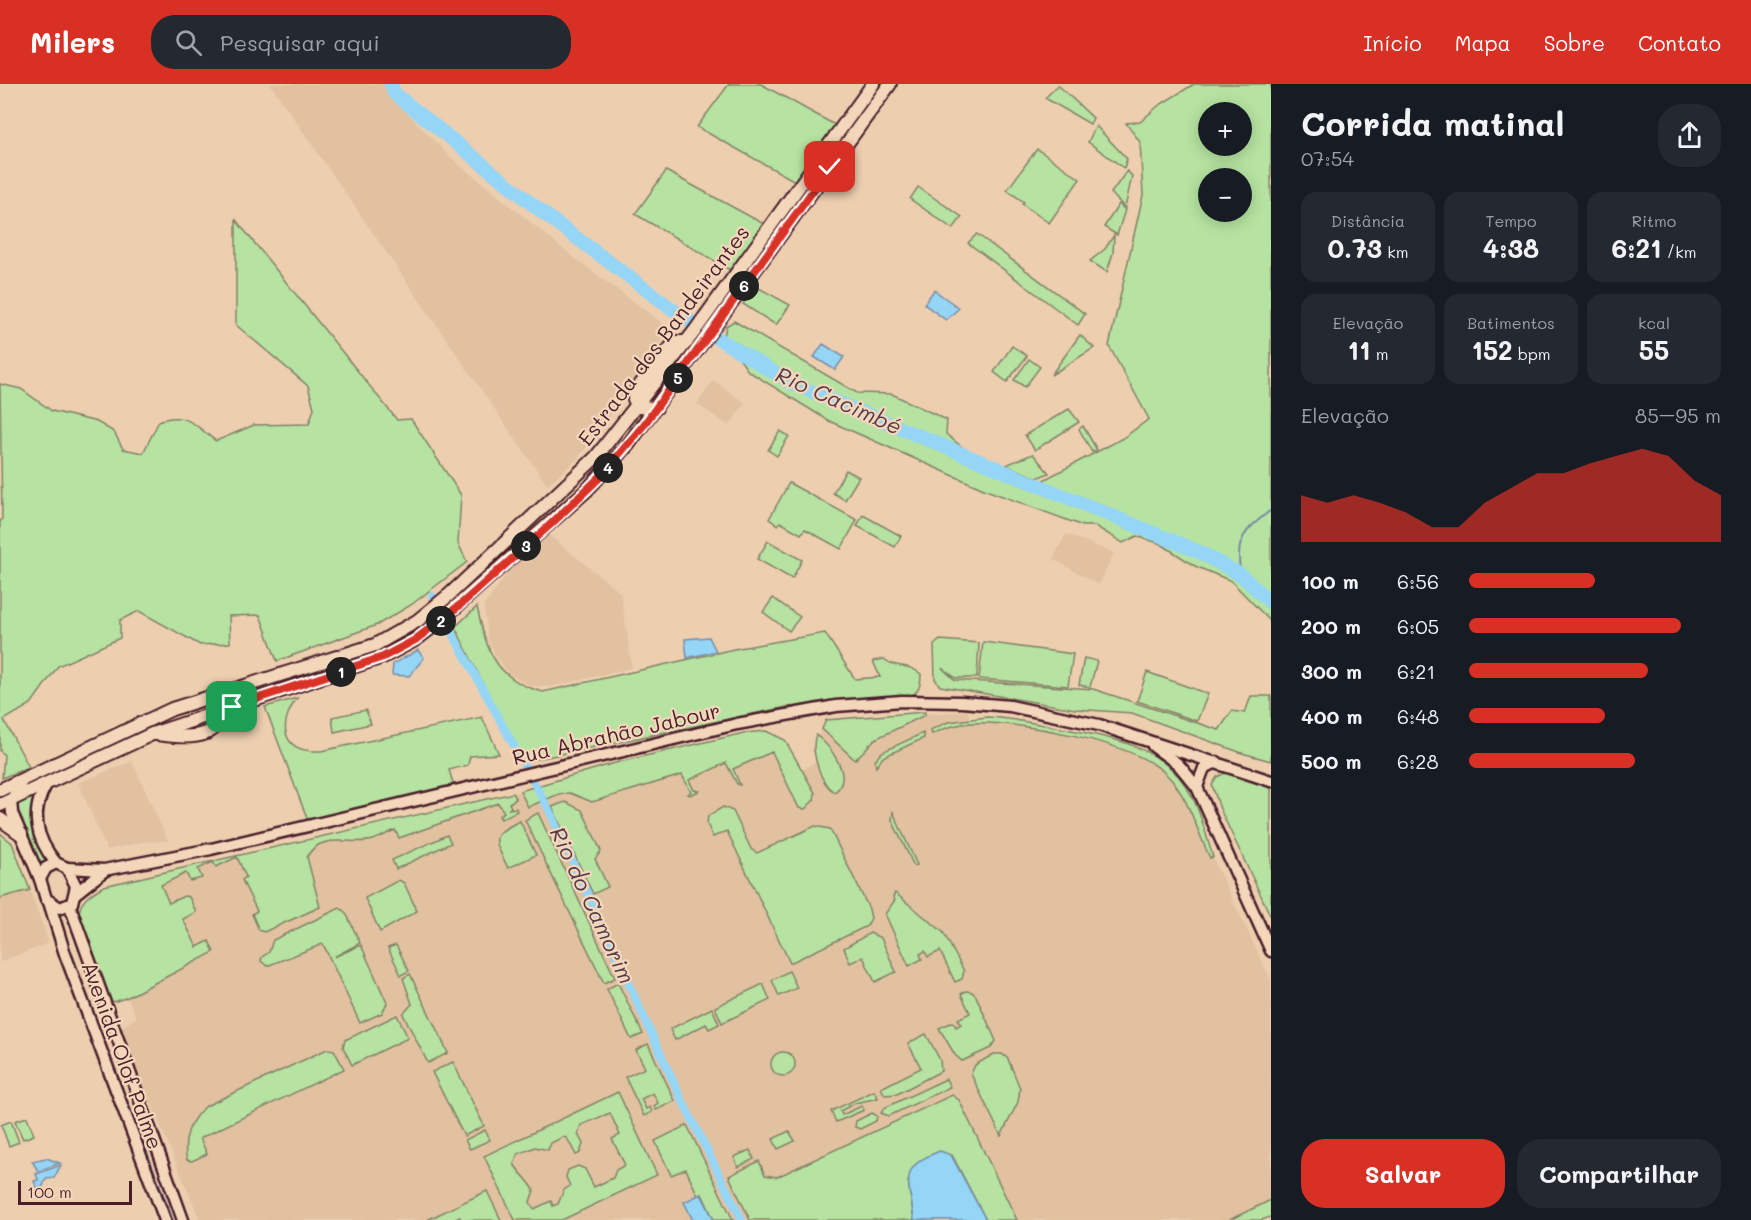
<!DOCTYPE html>
<html lang="pt">
<meta charset="utf-8">
<style>
body{margin:0;font-family:Mali,sans-serif;background:#242831;color:#f1f3f6;height:100vh;display:flex;flex-direction:column;font-size:22px;white-space:nowrap}
*{box-sizing:border-box;margin:0}
p{font-size:20px;color:#9ea1a6}
.icon{flex:none;width:33px;height:33px;fill:none;stroke:currentColor;stroke-width:2;stroke-linecap:round;stroke-linejoin:round}
.map{position:relative;flex:1;overflow:hidden}
.drawer{display:flex;flex-direction:column;background:#171b24;width:480px}
.drawer>*{flex:none}
.tools{position:absolute;left:1198px;top:18px;display:grid;gap:12px}
.tools a{display:grid;place-items:center;width:54px;height:54px;border-radius:50%;background:#171b24;box-shadow:0 3px 15px #0003;font-size:30px}
.scale{position:absolute;left:18px;bottom:15px;width:114px;box-sizing:border-box;padding-left:6px;border:3px solid #4a1f2b;border-top:0;font-size:16px;line-height:21px;white-space:nowrap;color:#4a1f2b;-webkit-text-stroke:4px #f4d7bb;paint-order:stroke}
.pin{position:absolute;display:grid;place-items:center;width:51px;height:51px;color:#fff;margin:-26px;border-radius:12px;box-shadow:0 3px 9px #0006}
.km{position:absolute;width:30px;height:30px;margin:-15px;border-radius:50%;background:#222;color:#fff;font-size:16px;line-height:30px;text-align:center}
.round{display:grid;place-items:center;flex:none;width:63px;height:63px;border-radius:24px;background:#242831}
.overview{display:flex;align-items:center;justify-content:space-between;height:102px;padding:0 30px}
h1{font-size:33px;font-weight:700;line-height:45px}
.figures{display:grid;grid-template-columns:repeat(3,1fr);gap:9px;height:102px;padding:6px 30px}
.figures div{display:grid;align-content:center;border-radius:15px;background:#242831;text-align:center}
.figures b{font-size:26px;font-weight:700}
.figures small{font-size:16px;font-weight:400}
.figures p{font-size:16px}
.chart{height:168px;padding:12px 30px}
.chart p{display:flex;justify-content:space-between}
.chart svg{width:100%;height:108px;margin-top:6px;fill:#d93025;opacity:.7}
.cta{display:flex;gap:12px;margin-top:auto;padding:12px 30px}
.cta a{flex:1;height:69px;border-radius:24px;background:#d93025;color:#fff;font-size:24px;font-weight:700;line-height:69px;text-align:center}
.cta a+a{background:#242831;color:#f1f3f6}
ul{padding:0 30px;list-style:none;font-size:20px}
li{display:grid;grid-template-columns:96px 72px 1fr;align-items:center;height:45px}
li i{height:15px;border-radius:8px;background:#d93025}
header{display:flex;align-items:center;gap:36px;box-sizing:border-box;height:84px;padding:0 30px;background:#d93025;color:#fff}
header strong{font-size:28px}
nav{display:flex;gap:33px;margin-inline-start:auto;font-size:21px}
.search{width:420px;height:54px;background:#242831;display:flex;align-items:center;gap:15px;box-sizing:border-box;padding:0 21px;border-radius:24px;color:#9ea1a6;font-size:22px}
main{display:flex;flex:1;min-height:0}
.map>svg:first-child{display:block}
</style>
<header>
<strong>Milers</strong>
<div class="search"><svg class="icon" aria-label="search" viewBox="0 0 24 24"><circle cx="10" cy="10" r="6"/><path d="M15 15l6 6"/></svg>Pesquisar aqui</div>
<nav><a>Início</a><a>Mapa</a><a>Sobre</a><a>Contato</a></nav>
</header>
<main>
<div class="map">
<svg width="1271" height="1136" viewBox="0 0 1271 1136">
<rect width="100%" height="100%" fill="#edcfb0"/>
<filter id="ink" filterUnits="userSpaceOnUse"><feTurbulence type="fractalNoise" baseFrequency=".0167" numOctaves="2"/><feDisplacementMap in="SourceGraphic" scale="12" xChannelSelector="R" yChannelSelector="G"/><feConvolveMatrix kernelMatrix="1 2 1 2 8 2 1 2 1" color-interpolation-filters="sRGB"/></filter>
<g filter="url(#ink)">
<g fill="#e1c1a0">
<path d="M270,0H384L393,14L449,72L572,172L665,241L669,246L602,344L576,376L547,401Z"/>
<path d="M713,296L745,319L729,342L697,320Z"/>
<path d="M1066,450L1114,469L1099,501L1053,475Z"/>
<path d="M549,451L621,509L632,584L550,603L531,602L510,591L496,573L488,555L484,522L508,488Z"/>
<path d="M968,627L969,634H1003L1106,653L1137,662L1165,679L1185,701L1200,730L1215,779L1271,896V1133L1261,1136H200L120,945L136,933L126,909L79,829L83,817L91,808L104,802L517,708L615,679L744,649L766,647L777,651L785,656L802,686L816,678L812,664L826,636Z"/>
<path d="M132,677L168,757L143,758L107,766L78,699Z"/>
<path d="M30,806L49,859L0,878V814Z"/>
</g>
<g fill="#b6e3a1" stroke="#808166" stroke-width="1.5" fill-rule="evenodd">
<path d="M729,0H761L835,41L795,97L697,43Z"/>
<path d="M1194,0H1271V538L1231,497L1195,482L1161,460L1137,452L1123,459L1095,442H1083L986,406L829,337L748,287L724,253L726,242L734,237L857,309L892,310L947,336L946,350L972,371L1040,398L1123,354L1149,335L1109,262L1143,111L1140,58L1126,39L1140,38L1158,22ZM1209,28H1242V62H1209ZM1209,94H1242V128H1209Z"/>
<path d="M1058,1L1093,34L1090,40L1045,14Z"/>
<path d="M1096,42L1127,75L1124,84L1088,58Z"/>
<path d="M1037,65L1080,95L1049,139L1022,120L1024,118L1007,106Z"/>
<path d="M666,87L764,140L730,186L635,130Z"/>
<path d="M1127,87L1132,92L1125,124L1111,109Z"/>
<path d="M918,103L962,133L953,145L910,115Z"/>
<path d="M1119,120L1125,126L1117,151L1104,143Z"/>
<path d="M236,136L397,336L411,335L461,411L458,459L467,478L411,521L377,541L277,577L260,531L229,532L230,559L200,561L139,527L120,536V554L58,582L31,620L4,636L29,683L2,694L4,671L0,667V438L2,435L0,300L21,305L52,327L97,338L114,348L123,365L143,369L159,337C186,327 196,342 216,357L254,341L309,340L314,324L308,302L236,241Z"/>
<path d="M977,150L1085,230L1078,241L968,159Z"/>
<path d="M1114,151L1113,169L1107,188L1090,177L1105,165Z"/>
<path d="M755,202L790,221L776,241L743,220Z"/>
<path d="M1080,251L1094,264L1051,291Z"/>
<path d="M1012,262L1027,272L1007,298L994,288Z"/>
<path d="M1029,275L1040,283L1025,303L1014,296Z"/>
<path d="M1069,325L1079,338L1035,366L1025,351Z"/>
<path d="M1083,342L1097,366L1092,368L1079,345Z"/>
<path d="M780,347L789,352L777,372L768,366Z"/>
<path d="M1033,370L1049,389L1037,394L1006,381Z"/>
<path d="M846,386L859,393L845,416L833,409Z"/>
<path d="M789,399L857,436L841,465L805,445L801,450L780,438L778,441L769,435Z"/>
<path d="M863,431L901,452L895,463L857,442Z"/>
<path d="M768,457L802,476L792,495L757,475Z"/>
<path d="M773,514L800,533L789,547L763,528Z"/>
<path d="M477,523C487,567 495,596 543,608L734,565L825,549L855,595L880,593L873,577L884,575C895,585 906,578 921,590C921,608 916,611 899,616L786,623L528,677L518,669L455,543Z"/>
<path d="M940,556L979,559L977,594H956L942,584L955,596L1093,605L1219,646L1232,627L1245,629L1251,612H1271V677L1242,669L1132,629L1075,625L940,602L935,595L934,561Z"/>
<path d="M983,558L1073,570L1068,602L979,595Z"/>
<path d="M1084,574L1097,577L1090,603L1079,601Z"/>
<path d="M1147,588L1208,610L1197,637L1137,617Z"/>
<path d="M297,614C277,642 282,669 321,667L482,633L499,670L470,672L468,681L449,686L454,702L308,737L265,623Z"/>
<path d="M366,626L371,640L334,648L332,633Z"/>
<path d="M925,628V631L875,655L855,676L822,645L826,636Z"/>
<path d="M987,633C1010,634 1032,639 1055,643C1102,652 1156,658 1185,701C1200,722 1205,749 1213,773L1210,774C1197,747 1188,711 1166,690C1133,657 1018,637 971,639C957,640 944,644 932,650L930,646L948,638Z"/>
<path d="M766,647L785,656L815,709L814,716L805,725L799,724L772,668L733,685L740,701L737,700L726,679L689,696L694,706L699,707L690,711L688,710L691,708L682,691L592,718L570,709L559,710L528,723L520,707L615,679L744,649Z"/>
<path d="M923,649L924,654L883,673L876,683L875,676L882,668Z"/>
<path d="M816,651C830,662 854,692 835,708C820,701 810,665 816,651Z"/>
<path d="M1227,688L1271,703V833L1220,725L1212,701L1217,693Z"/>
<path d="M513,709L516,715L509,719L511,723L509,725L516,724L517,727L501,735L499,732L504,728L498,719L399,754L395,746C388,749 380,754 373,756C353,762 319,747 307,773L320,823L264,848L259,846L252,830L257,827L242,796L246,793L237,773L216,783L213,778L198,785L202,794L190,797L186,789L161,801L169,819L184,812L189,813L196,828L183,835L197,863L209,857L214,868L128,913L114,918L109,914C102,899 77,843 79,829C81,815 93,808 104,802Z"/>
<path d="M35,710C28,735 34,754 48,776L39,783L18,733L16,719Z"/>
<path d="M565,718L582,726L601,767L595,775L608,803L593,810L552,723Z"/>
<path d="M723,723L733,727L751,765L757,769L815,742L830,745L869,825L871,834L867,842L790,879L727,747L713,753L707,740L708,732Z"/>
<path d="M893,728L917,781L914,782L892,736Z"/>
<path d="M538,729L615,894L604,899L525,736Z"/>
<path d="M520,737L536,771L508,784C494,755 488,752 520,737Z"/>
<path d="M0,749L12,759L30,806L0,814Z"/>
<path d="M447,751L451,759L396,785L392,776Z"/>
<path d="M399,796L404,799L417,827L380,848L365,814Z"/>
<path d="M895,809L943,848L964,887L962,895L955,898L940,867L928,873L925,867L920,870L922,875L909,882L885,830L895,816L893,813Z"/>
<path d="M340,824L346,829L360,859L334,873L361,861L387,919L382,929L360,939L323,860L267,882L261,877L262,873L269,868L273,856Z"/>
<path d="M870,849L881,854L896,888L875,898L863,873L850,879L844,864Z"/>
<path d="M396,861L409,887L401,891L388,864Z"/>
<path d="M789,887L797,904L779,912L772,896Z"/>
<path d="M410,890L448,969L428,979L403,930L412,920L403,894Z"/>
<path d="M618,899L643,950L631,955L607,905Z"/>
<path d="M763,900L770,916L722,939L715,923Z"/>
<path d="M966,907L972,908L976,912L996,957L991,964L962,977L955,971L939,944L953,938L956,943L961,940L958,935L970,929L961,910Z"/>
<path d="M712,924L719,940L709,945L706,940L675,956L670,945Z"/>
<path d="M397,931L408,954L352,981L343,963L345,956Z"/>
<path d="M926,950L940,976L941,987L897,1010L885,1011L881,1004L921,984L908,959Z"/>
<path d="M648,960L675,1017L656,1026L654,1022L658,1019L653,1009L641,1015L646,1025L650,1023L652,1028L644,1032L625,993L645,984L636,966Z"/>
<path d="M327,965L334,966L344,985L200,1054L207,1070L192,1077L187,1076C182,1055 190,1035 206,1022Z"/>
<circle cx="783" cy="980" r="12"/>
<path d="M994,970H1002L1008,975L1020,1004L1018,1018L1001,1052L971,990L975,981Z"/>
<path d="M453,978L484,1042L464,1052L432,988Z"/>
<path d="M946,995L950,1003L889,1032L881,1029L884,1024Z"/>
<path d="M874,1007L878,1014L855,1019L840,1027L842,1031L862,1022L864,1026L836,1038L831,1027Z"/>
<path d="M618,1008L657,1091L562,1136H515L484,1072ZM610,1029L620,1051L612,1055L625,1081L616,1086L613,1094L594,1103L585,1085L578,1082L568,1086L566,1093L570,1102L564,1106L558,1120L553,1122L551,1117L534,1125L530,1118L534,1106C528,1095 520,1090 514,1080L518,1070L535,1063L548,1066L551,1059L563,1053L567,1054L576,1071L580,1069L583,1060L578,1050L581,1041Z"/>
<path d="M952,1011L959,1016L1017,1136H986L952,1071L908,1097L914,1136H750L729,1092L759,1077L765,1091L777,1093Z"/>
<path d="M872,1029L877,1032L876,1037L860,1045L855,1043L856,1037Z"/>
<path d="M27,1033L34,1051L23,1055L15,1037Z"/>
<path d="M11,1037L19,1058L9,1062L1,1041Z"/>
<path d="M687,1041L733,1136H714L702,1110L698,1112L686,1085L671,1091L655,1057Z"/>
<path d="M485,1046L490,1056L470,1065L465,1056Z"/>
<path d="M789,1047L795,1057L778,1065L773,1055Z"/>
<path d="M750,1066L754,1075L738,1083L734,1073Z"/>
<path d="M487,1107L501,1136H461L460,1133L453,1136H427Z"/>
<path d="M1271,1116V1133L1261,1136H1229Z"/>
</g>
<g fill="#95d5f6" stroke="#778ca5" stroke-width="1.5">
<path d="M934,206L959,224L946,236L924,220Z"/>
<path d="M823,260L844,273L835,286L814,273Z"/>
<path d="M709,553L716,567L687,574L685,555Z"/>
<path d="M418,566L424,574L409,592L392,591L393,580Z"/>
<path d="M940,1067L951,1071L986,1136H914C910,1098 896,1083 940,1067Z"/>
<path d="M46,1074L60,1079L38,1087L32,1077Z"/>
<path d="M61,1081L54,1094L46,1095L42,1104L36,1103L34,1097L38,1096L36,1090Z"/>
<path d="M701,1110L714,1136H693L684,1118Z"/>
</g>
<g fill="none" stroke-linecap="round" stroke-linejoin="round">
<g stroke="#778ca5" stroke-width="2">
<path d="M1241,491C1234,456 1244,447 1271,426"/>
<path d="M108,967L173,1136"/>
</g>
<path stroke="#95d5f6" stroke-width="8" d="M432,512L549,726L681,1014L742,1136"/>
<path stroke="#95d5f6" stroke-width="14" d="M391,0L394,9L547,132L683,233L791,299L1197,467L1241,491L1271,519"/>
<defs>
<g id="tertiary">
<path d="M1153,662L1178,680L1197,703L1271,867"/>
<path d="M23,696L11,716L12,729L40,795"/>
<path d="M46,701C30,728 36,755 56,779"/>
<path d="M1197,703L1204,684L1217,678"/>
<path d="M56,779L67,784L76,802L72,819L60,824L46,815L40,795L46,784Z"/>
<path d="M67,784L104,786L211,765L737,640L836,622L902,617L962,618L1010,622L1099,641L1271,697"/>
<path d="M76,809L104,787"/>
<path d="M49,818L65,870L165,1136"/>
<path d="M70,822L183,1136"/>
</g>
<g id="secondary">
<path d="M656,324L638,323L634,315L636,306L671,263L677,258H687"/>
<path d="M156,650C178,653 220,659 221,627L218,622"/>
<path d="M0,706L172,625L375,561L417,537L449,511L596,373L694,248L873,0"/>
<path d="M0,721L152,650L383,573L415,556L439,538L587,406L628,361L890,0"/>
<path d="M0,735L21,750"/>
</g>
</defs>
<use href="#tertiary" stroke="#4a1f2b" stroke-width="15"/>
<use href="#secondary" stroke="#4a1f2b" stroke-width="16"/>
<use href="#tertiary" stroke="#f4d7bb" stroke-width="10"/>
<use href="#secondary" stroke="#f4d7bb" stroke-width="12"/>
</g>
</g>
<g fill="none" stroke-linecap="round" stroke-linejoin="round" filter="url(#ink)">
<defs>
<path id="route" d="M232,623L383,573L415,556L460,521L551,440L599,394L643,342L830,83"/>
</defs>
<use href="#route" stroke="#fff" stroke-width="12"/>
<use href="#route" stroke="#d93025" stroke-width="8"/>
</g>
<g text-anchor="middle" dominant-baseline="central" stroke-width="4.5" stroke-linejoin="round" paint-order="stroke">
<g font-size="21" fill="#4a1f2b" stroke="#f4d7bb">
<text transform="translate(663 251) rotate(-53)">Estrada dos Bandeirantes</text>
<text transform="translate(616 649) rotate(-13)">Rua Abrahão Jabour</text>
<text transform="translate(123 971) rotate(70)">Avenida Olof Palme</text>
</g>
<g font-size="22" font-style="italic" fill="#553a49" stroke="#f4d7bb">
<text transform="translate(839 316) rotate(24)">Rio Cacimbé</text>
<text transform="translate(593 821) rotate(65)">Rio do Camorim</text>
</g>
</g>
</svg>
<div class="tools">
<a>+</a>
<a>−</a>
</div>
<div class="scale">100 m</div>
<div class="pin" style="left:232px;top:623px;background:#1e9e55"><svg class="icon" aria-label="arrive" viewBox="0 0 24 24"><path d="M6 21V4h12l-3 4 3 4H6"/></svg></div>
<div class="pin" style="left:830px;top:83px;background:#d93025"><svg class="icon" aria-label="check" viewBox="0 0 24 24"><path d="M5 12l5 5 9-10"/></svg></div>
<b class="km" style="left:341px;top:588px">1</b>
<b class="km" style="left:441px;top:537px">2</b>
<b class="km" style="left:526px;top:462px">3</b>
<b class="km" style="left:608px;top:384px">4</b>
<b class="km" style="left:678px;top:294px">5</b>
<b class="km" style="left:744px;top:202px">6</b>
</div>
<section class="drawer">
<div class="overview"><div><h1>Corrida matinal</h1><p>07:54</p></div><a class="round"><svg class="icon" aria-label="share" viewBox="0 0 24 24"><path d="M12 15V3M7 8l5-5 5 5M5 13v7h14v-7"/></svg></a></div>
<div class="figures">
<div><p>Distância</p><b>0.73<small> km</small></b></div>
<div><p>Tempo</p><b>4:38</b></div>
<div><p>Ritmo</p><b>6:21<small> /km</small></b></div>
</div>
<div class="figures">
<div><p>Elevação</p><b>11<small> m</small></b></div>
<div><p>Batimentos</p><b>152<small> bpm</small></b></div>
<div><p>kcal</p><b>55</b></div>
</div>
<div class="chart"><p><span>Elevação</span>85–95 m</p>
<svg viewBox="0 0 160 44" preserveAspectRatio="none"><path d="M0 44V25L10 28L20 25L30 28L40 32L50 38L60 38L70 28L80 22L90 16L100 16L110 12L120 9L130 6L140 9L150 19L160 25V44z"/></svg>
</div>
<ul>
<li><b>100 m</b>6:56<i style="width:50%"></i></li>
<li><b>200 m</b>6:05<i style="width:84%"></i></li>
<li><b>300 m</b>6:21<i style="width:71%"></i></li>
<li><b>400 m</b>6:48<i style="width:54%"></i></li>
<li><b>500 m</b>6:28<i style="width:66%"></i></li>
</ul>
<div class="cta"><a>Salvar</a><a>Compartilhar</a></div>
</section>
</main>
